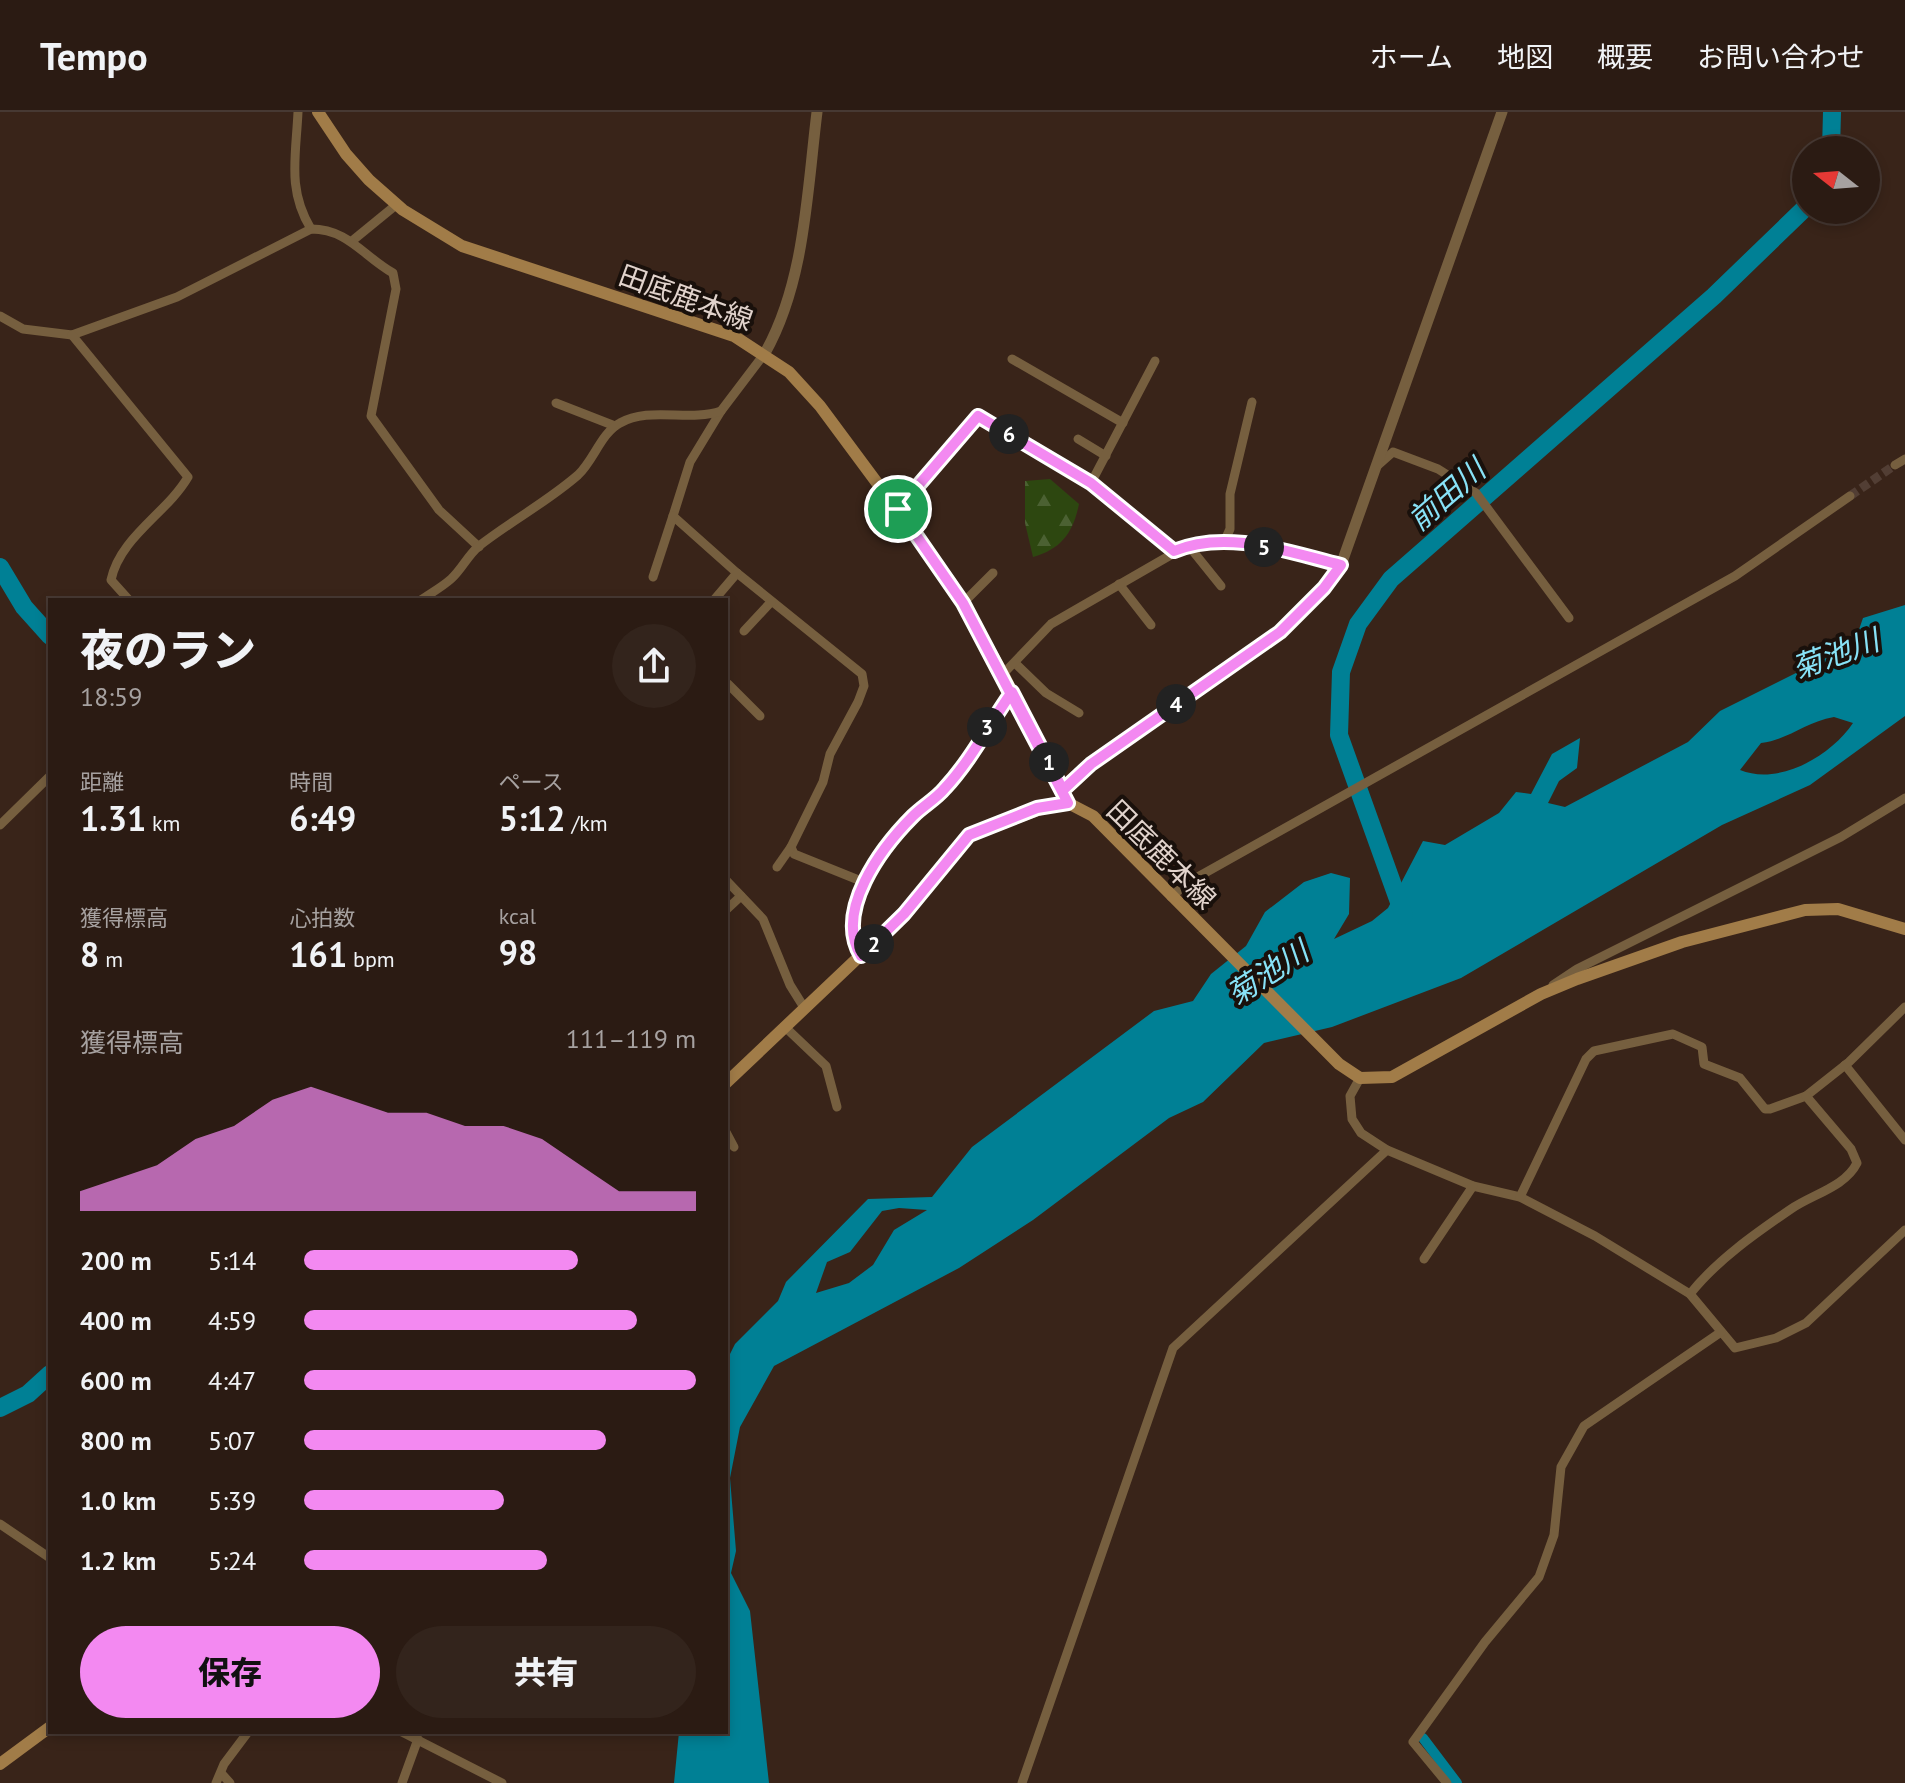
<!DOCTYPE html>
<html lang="ja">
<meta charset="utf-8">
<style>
body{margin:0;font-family:"PT Sans","Noto Sans JP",sans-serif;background:#33241c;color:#f1f3f6;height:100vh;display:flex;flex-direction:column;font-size:30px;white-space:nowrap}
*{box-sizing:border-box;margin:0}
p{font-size:26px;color:#a6a1a0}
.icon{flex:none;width:44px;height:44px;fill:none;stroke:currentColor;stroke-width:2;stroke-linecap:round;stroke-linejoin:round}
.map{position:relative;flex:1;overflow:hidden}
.sheet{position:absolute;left:48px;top:486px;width:680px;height:1136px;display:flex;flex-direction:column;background:#2b1b13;border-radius:0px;box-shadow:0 4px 12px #0003,0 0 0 2px #473933}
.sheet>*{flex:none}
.needle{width:52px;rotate:287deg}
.fabs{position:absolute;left:1792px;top:24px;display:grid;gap:16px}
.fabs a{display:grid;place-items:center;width:88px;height:88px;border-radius:50%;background:#2b1b13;box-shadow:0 4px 12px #0003,0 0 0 2px #473933;font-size:40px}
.pin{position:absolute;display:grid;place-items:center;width:68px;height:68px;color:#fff;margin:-34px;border:4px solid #fff;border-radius:50%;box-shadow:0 2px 8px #0007}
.km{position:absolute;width:40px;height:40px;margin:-20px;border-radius:50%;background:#222;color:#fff;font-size:22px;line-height:40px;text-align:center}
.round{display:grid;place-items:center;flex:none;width:84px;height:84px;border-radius:42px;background:#33241c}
.overview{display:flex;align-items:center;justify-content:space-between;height:136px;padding:0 32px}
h1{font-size:44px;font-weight:800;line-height:60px}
.stats{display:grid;grid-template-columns:repeat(3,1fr);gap:12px;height:136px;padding:8px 32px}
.stats div{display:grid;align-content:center}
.stats b{font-size:34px;font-weight:800}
.stats small{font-size:22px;font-weight:400}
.stats p{font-size:22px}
.chart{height:224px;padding:16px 32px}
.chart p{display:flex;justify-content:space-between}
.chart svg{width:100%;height:144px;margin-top:8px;fill:#f389f1;opacity:.7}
.action{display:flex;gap:16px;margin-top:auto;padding:16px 32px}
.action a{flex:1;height:92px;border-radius:48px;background:#f389f1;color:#111;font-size:32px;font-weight:800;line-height:92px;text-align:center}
.action a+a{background:#33241c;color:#f1f3f6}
ul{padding:0 32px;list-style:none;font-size:26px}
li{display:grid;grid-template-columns:128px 96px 1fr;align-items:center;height:60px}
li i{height:20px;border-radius:10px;background:#f389f1}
header{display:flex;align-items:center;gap:48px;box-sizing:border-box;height:112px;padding:0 40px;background:#2b1b13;border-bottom:2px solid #473933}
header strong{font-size:38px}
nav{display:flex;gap:44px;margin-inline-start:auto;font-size:28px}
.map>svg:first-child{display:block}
</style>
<header>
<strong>Tempo</strong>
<nav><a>ホーム</a><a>地図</a><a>概要</a><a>お問い合わせ</a></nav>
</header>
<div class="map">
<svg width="1905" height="1671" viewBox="0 0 1905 1671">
<defs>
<pattern id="forest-firs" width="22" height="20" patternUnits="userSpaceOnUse" patternTransform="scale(2)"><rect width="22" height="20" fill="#2d4710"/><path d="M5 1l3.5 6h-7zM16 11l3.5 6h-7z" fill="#4b6132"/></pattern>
</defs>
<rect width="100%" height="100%" fill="#392419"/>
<path fill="url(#forest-firs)" d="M1050,367L1079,392C1073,421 1061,437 1033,445L1025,411V369Z"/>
<path fill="#008095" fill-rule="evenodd" d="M1905,493V604L1810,673L1722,713L1461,866L1332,915L1264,931L1203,990L1169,1006L1033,1108L959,1156L774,1254L740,1315L730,1366L736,1439L731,1461L750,1499L769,1671H674L679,1620H726V1250L735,1232L778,1189L786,1170L868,1087L932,1085L972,1035L1154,899L1193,889L1211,862L1246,834L1265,800L1304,770L1331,761L1350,766L1349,802L1334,827L1372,809L1388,796L1423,729L1445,733L1499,701L1516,680L1531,682L1552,642L1580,626L1577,656L1559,669L1548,691L1565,695L1688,630L1720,599L1854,532L1863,506ZM1834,605L1853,611C1831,644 1779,674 1740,658L1761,631C1788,628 1805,610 1834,605ZM899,1096L927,1098L894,1118L873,1153L849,1171L816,1181L827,1150L850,1140L882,1099Z"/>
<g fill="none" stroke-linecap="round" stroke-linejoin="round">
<path stroke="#008095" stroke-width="10" d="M1423,1626L1457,1671"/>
<g stroke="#008095" stroke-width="18">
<path d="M1831,38L1832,0"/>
<path d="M0,455L24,495L50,524"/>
<path d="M1404,804L1339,623L1341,560L1358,512L1391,467L1714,184L1806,95"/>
<path d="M0,1296L28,1282L50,1262"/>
</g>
<path stroke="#523e34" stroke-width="9" stroke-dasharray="9 4.5" stroke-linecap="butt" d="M1850,384L1895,353"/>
<g stroke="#765f3f" stroke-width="9">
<path d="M298,0C296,44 287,78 311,117"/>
<path d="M352,129L396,93"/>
<path d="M0,204L23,217L72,223L177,185L311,117C348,117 363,144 393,161L396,177L371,304L439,398L479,435"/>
<path d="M72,223L188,365C167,401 120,425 111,468L129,488"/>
<path d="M765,241L721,299L690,350L673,404L737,461L862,562L864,574L858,590L830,642L823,670L791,735L794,742L866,771"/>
<path d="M1012,247L1123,311"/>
<path d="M556,291L615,314"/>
<path d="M1078,327L1106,344"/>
<path d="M1895,353L1905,347"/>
<path d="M1376,355L1393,340L1438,357L1476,381L1569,506"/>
<path d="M1091,371L1155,249"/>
<path d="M898,397L978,304L1091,371L1174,439"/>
<path d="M1224,430L1230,417V382L1252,290"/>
<path d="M1188,433L1221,474"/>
<path d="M653,465L673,404"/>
<path d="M1119,472L1151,513"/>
<path d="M421,488C431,481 442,475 451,467C462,457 468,443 479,434C511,409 547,390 578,363C594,348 601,321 620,311C649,294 689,310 721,299"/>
<path d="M714,488L737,461"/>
<path d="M963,491L993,461"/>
<path d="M744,519L771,490"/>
<path d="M1016,552L1046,581L1079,601"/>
<path d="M1003,562L1051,512L1188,433C1240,424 1291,441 1341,453"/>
<path d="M726,574L728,572L760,604"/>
<path d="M0,713L50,664"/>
<path d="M777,755L791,735"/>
<path d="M726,768L763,807L790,873L805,897"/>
<path d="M1171,785L1187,771L1735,464L1850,384"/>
<path d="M726,798L741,784"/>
<path d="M861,844C835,799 881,736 913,704C923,694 936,687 945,676C971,647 990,611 1012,580"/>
<path d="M1553,873L1577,857L1841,725L1905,686"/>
<path d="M785,915L826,954L837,995"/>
<path d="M1845,953L1905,1028"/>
<path d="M1360,966L1350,984L1352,1007L1361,1021L1387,1038L1473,1074L1520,1085L1595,1124L1690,1182L1735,1236L1776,1226L1806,1211L1905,1118"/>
<path d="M726,1020L734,1035"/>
<path d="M1520,1085L1586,947L1594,939L1673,922L1702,935L1704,952L1740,966L1765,997H1770L1806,984L1849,950L1905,895"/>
<path d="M1424,1147L1473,1074"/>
<path d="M1690,1182C1717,1148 1756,1121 1791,1097C1813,1082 1845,1075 1857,1051L1851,1037L1806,984"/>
<path d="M0,1412L50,1446"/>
<path d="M402,1620L502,1671"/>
<path d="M221,1661L230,1671"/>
<path d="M216,1671L224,1652L248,1620"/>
<path d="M402,1671L418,1627"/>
<path d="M1022,1671L1173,1236L1387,1038"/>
<path d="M1447,1671L1413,1630L1485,1530L1539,1465L1554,1423L1561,1355L1584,1314L1721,1220"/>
</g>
<g stroke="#765f3f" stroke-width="11">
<path d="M765,241C805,170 807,80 817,0"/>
<path d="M1063,678L1091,652L1280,520L1324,476L1341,453L1502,0"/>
</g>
<g stroke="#a17c48" stroke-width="12">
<path d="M318,0L346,42L369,68L403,98L462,134L734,224L789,260L820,294L952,472L1003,562L1068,691"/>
<path d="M726,971L904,802L969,723L1057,691H1068L1093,704L1339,952L1360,966L1392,965L1541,882L1577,867L1682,830L1805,798L1838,797L1905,817"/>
<path d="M0,1652L50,1615"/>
</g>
</g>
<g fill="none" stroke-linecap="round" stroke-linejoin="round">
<defs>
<path id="route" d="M898,397L963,491L1068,691L1037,696L969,723L904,802L861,844C834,799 881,736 913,704C923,694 936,687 945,676C971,648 990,611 1012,580L1063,678L1091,652L1280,520L1324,476L1341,453C1288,440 1227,417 1174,439L1091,371L978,304L898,397"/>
</defs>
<use href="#route" stroke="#fff" stroke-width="16"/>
<use href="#route" stroke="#f389f1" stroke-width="10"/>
</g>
<g text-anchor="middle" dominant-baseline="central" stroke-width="8" stroke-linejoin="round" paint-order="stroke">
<g font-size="28" fill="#e1d3cc" stroke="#19100b">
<text transform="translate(686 185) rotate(20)">田底鹿本線</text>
<text transform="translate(1162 742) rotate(45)">田底鹿本線</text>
</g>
<g font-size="30" font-style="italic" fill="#88e2f7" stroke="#19100b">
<text transform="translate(1446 382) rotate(-41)">前田川</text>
<text transform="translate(1835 541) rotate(-20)">菊池川</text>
<text transform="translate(1267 860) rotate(-33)">菊池川</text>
</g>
</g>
</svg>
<div class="fabs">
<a><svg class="needle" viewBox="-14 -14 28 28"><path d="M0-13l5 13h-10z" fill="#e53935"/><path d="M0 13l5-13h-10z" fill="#a6a1a0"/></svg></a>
</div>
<div class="pin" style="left:898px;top:397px;background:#1e9e55"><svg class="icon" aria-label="arrive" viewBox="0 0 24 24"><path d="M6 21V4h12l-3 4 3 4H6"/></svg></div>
<b class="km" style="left:1049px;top:650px">1</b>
<b class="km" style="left:874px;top:832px">2</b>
<b class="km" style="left:987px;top:615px">3</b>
<b class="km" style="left:1176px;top:592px">4</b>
<b class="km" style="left:1264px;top:435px">5</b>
<b class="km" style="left:1009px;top:322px">6</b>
<section class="sheet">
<div class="overview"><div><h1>夜のラン</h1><p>18:59</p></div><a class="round"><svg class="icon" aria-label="share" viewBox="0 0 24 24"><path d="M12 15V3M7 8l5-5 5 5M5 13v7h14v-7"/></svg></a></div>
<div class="stats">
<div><p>距離</p><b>1.31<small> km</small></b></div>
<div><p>時間</p><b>6:49</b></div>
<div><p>ペース</p><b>5:12<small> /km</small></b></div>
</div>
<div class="stats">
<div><p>獲得標高</p><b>8<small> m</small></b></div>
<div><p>心拍数</p><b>161<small> bpm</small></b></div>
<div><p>kcal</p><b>98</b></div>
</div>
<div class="chart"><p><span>獲得標高</span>111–119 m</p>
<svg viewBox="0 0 160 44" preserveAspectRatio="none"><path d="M0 44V38L10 34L20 30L30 22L40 18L50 10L60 6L70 10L80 14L90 14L100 18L110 18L120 22L130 30L140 38L150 38L160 38V44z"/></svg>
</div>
<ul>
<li><b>200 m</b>5:14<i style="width:70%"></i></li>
<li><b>400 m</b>4:59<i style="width:85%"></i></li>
<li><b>600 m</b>4:47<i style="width:100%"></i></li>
<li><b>800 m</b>5:07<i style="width:77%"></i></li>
<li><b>1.0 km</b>5:39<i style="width:51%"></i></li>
<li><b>1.2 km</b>5:24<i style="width:62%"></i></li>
</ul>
<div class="action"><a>保存</a><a>共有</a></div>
</section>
</div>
